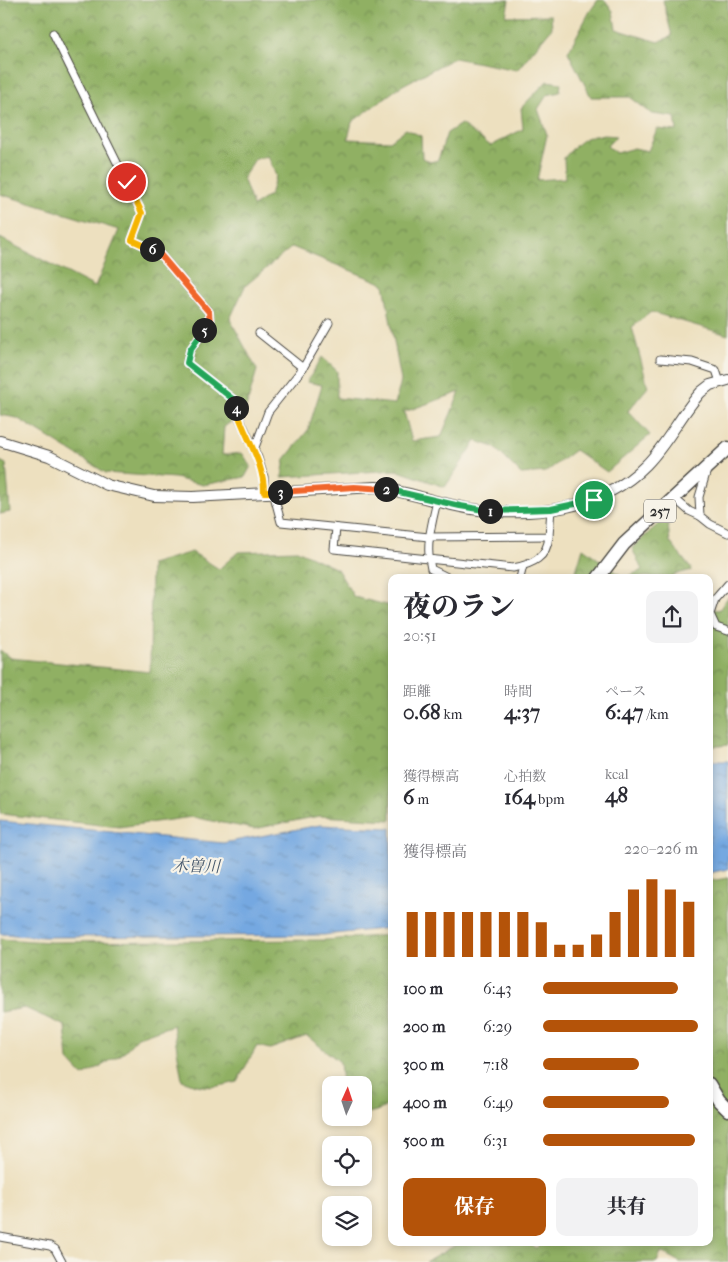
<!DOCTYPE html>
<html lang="ja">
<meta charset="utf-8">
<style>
body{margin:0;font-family:"IM FELL French Canon","Noto Serif JP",serif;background:#f2f2f3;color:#2b2b33;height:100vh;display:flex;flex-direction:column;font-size:19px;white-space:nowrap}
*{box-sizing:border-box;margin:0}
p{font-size:16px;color:#7c7c81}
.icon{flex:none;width:28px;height:28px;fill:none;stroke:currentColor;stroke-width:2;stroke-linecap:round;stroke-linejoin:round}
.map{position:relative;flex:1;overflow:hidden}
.drawer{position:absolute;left:388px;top:574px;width:325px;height:672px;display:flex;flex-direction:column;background:#fff;border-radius:10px;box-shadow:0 2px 8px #0003}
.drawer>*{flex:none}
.needle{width:32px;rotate:3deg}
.buttons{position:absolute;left:322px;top:1076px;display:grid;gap:10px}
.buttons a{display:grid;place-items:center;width:50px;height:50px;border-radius:10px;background:#fff;box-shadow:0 2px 8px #0003;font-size:25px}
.pin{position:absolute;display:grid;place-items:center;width:42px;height:42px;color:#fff;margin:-21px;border:2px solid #fff;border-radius:50%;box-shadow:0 1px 5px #0007}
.km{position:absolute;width:25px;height:25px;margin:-12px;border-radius:50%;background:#222;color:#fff;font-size:14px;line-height:25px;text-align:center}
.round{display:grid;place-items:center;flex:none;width:52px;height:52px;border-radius:10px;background:#f2f2f3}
.overview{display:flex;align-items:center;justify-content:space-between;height:85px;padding:0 15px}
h1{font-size:28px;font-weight:800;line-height:38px}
.stats{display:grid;grid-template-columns:repeat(3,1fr);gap:8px;height:85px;padding:5px 15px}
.stats div{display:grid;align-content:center}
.stats b{font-size:21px;font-weight:800}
.stats small{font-size:14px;font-weight:400}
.stats p{font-size:14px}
.chart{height:140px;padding:10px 15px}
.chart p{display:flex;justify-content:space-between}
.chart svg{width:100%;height:90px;margin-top:5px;stroke:#b45309;stroke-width:6}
.action{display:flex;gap:10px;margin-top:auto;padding:10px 15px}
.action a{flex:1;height:58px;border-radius:10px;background:#b45309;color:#fff;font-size:20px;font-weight:800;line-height:58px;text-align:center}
.action a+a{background:#f2f2f3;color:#2b2b33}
ul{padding:0 15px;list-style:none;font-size:16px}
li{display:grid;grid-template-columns:80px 60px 1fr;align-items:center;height:38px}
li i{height:12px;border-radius:6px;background:#b45309}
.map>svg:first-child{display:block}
</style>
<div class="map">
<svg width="728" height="1262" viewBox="0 0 728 1262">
<defs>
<pattern id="forest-crowns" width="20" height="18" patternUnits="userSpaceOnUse" patternTransform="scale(1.25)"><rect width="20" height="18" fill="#90b064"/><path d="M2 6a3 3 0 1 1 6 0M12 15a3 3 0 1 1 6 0" fill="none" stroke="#768f53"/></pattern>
<pattern id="water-ripples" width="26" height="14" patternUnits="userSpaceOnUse" patternTransform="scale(1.25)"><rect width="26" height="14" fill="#74a8e1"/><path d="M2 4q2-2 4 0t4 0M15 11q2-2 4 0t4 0" fill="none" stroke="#5f89b7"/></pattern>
</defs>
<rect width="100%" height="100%" fill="#f7f3e8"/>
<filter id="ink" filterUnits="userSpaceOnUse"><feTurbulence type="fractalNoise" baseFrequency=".02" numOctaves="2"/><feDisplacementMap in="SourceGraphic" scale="10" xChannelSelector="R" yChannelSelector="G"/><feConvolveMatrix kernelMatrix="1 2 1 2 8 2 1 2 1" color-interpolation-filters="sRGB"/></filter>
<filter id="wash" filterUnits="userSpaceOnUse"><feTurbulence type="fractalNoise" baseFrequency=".0096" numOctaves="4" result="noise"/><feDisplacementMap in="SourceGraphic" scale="20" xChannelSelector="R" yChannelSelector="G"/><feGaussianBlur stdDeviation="1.12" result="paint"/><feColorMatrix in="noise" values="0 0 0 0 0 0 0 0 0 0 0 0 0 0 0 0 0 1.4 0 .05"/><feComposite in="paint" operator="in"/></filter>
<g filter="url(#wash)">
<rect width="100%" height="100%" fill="#ede0bf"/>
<g fill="url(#forest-crowns)" stroke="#5e6e48" fill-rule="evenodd">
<path d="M0,0H509L506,16L551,15L552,28L517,70L454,58L401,86L352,122L348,139L390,141L406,129L421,136L422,158L430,162L438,160L447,133L461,124L491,146L523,129L521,108L547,81L561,83L560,92L547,95L538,109L547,135L537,180L565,178L564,158C583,137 587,133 616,136L607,146L616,153L634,148L648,151L657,129L677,131L675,117L652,114L630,97H591L568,52L590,11L598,0H605L613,11L616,29L658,42L672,36L663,0H728V335L651,312L632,327L648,387L628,411L650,435L607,472L575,450L546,472L521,474L494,447L476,441L445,487L396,470L282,477L285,459L308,430L322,385L307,382L322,357L337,371V398L395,404L401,381L384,284L292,247L245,286L230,319L257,370L245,411L224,427L222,455L242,453L251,466L245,477L203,485L175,478L106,473L17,418L0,415V238L95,287L119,230L0,194ZM268,156L276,176L270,195L253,206L243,178L255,159ZM460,392L441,437L412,441L404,412Z"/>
<path d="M0,461L6,464L10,512L0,514Z"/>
<path d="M667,516L670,542L692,570L673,575L674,577H627L642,570L632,548Z"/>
<path d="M583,548L623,577L574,578Z"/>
<path d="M297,550L337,569L354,597L391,606V820L319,816L254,829L192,817L119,827L0,814V650L10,658L150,672L151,564L192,552L219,569L238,552Z"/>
<path d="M728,597V745L709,747V609L719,610Z"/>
<path d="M728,878V1262H680L661,1252L657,1262H426L459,1243H527L536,1248L542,1242H709V881Z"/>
<path d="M391,935V1103L380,1110L364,1114V1085H342L340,1062L307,1036L270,1049L257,1046L237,1082C213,1088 205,1089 182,1080L173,1025L138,1037L122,1054L83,1076L68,1060L65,1026L25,1008L0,1012V939L51,942L326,940Z"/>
</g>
<g fill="url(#water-ripples)" stroke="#506a86">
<path d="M709,761H728V869L709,873Z"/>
<path d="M0,821L223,843L320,825L391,828V928L324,935L44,937L0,934Z"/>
</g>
</g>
<g filter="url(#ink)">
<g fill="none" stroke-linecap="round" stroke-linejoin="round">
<defs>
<g id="street">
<path d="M53,33L142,213L132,240L158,252L209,312L210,324L190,350L187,363L234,400L239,417L258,458L264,477V493"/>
<path d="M259,333L303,368"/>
<path d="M660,359L692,362L716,370L720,382"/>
<path d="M254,450L268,412L303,368L329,323"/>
<path d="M707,470L699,497L700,516L710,524L728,533"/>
<path d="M273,492L281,522L429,537L549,536L551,509"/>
<path d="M674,498L689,511L700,516"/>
<path d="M437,501C432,523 425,546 431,569L449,578"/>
<path d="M336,528L334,549L513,568C533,564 547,558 549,536"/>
<path d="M520,578L523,566"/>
<path d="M728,584L715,599L710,614L716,627L728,631"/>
<path d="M0,1237L50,1246L55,1249L62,1262"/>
</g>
<path id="secondary" d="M0,441L49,456L107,485L154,496L193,497L376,487C409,492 440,504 472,509C533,518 602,510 646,465C668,443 681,414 701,392L710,385L728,380"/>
<g id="highway">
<path d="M598,578L624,544L728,448"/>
<path d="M709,1084L719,1101L728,1110"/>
</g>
</defs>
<use href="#street" stroke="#484641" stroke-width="9"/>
<use href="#secondary" stroke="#484641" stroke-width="12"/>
<use href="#highway" stroke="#484641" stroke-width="15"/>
<use href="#street" stroke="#fff" stroke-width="7"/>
<use href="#secondary" stroke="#fff" stroke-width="10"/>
<use href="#highway" stroke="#fff" stroke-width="12"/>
</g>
</g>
<g fill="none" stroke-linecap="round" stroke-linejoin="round" filter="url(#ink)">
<defs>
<path id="split-1" d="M490,511L551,509L594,500"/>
<path id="split-2" d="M386,489L460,506L490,511"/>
<path id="split-3" d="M280,492L354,487L386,489"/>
<path id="split-4" d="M236,408C245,438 264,461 264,492H280"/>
<path id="split-5" d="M204,330L190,350L187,363L234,400L236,408"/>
<path id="split-6" d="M152,249L158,252L209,312L210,324L204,330"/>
<path id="split-7" d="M127,182L142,213L132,240L152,249"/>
</defs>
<use href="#split-1" stroke="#fff" stroke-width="10"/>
<use href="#split-2" stroke="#fff" stroke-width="10"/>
<use href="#split-3" stroke="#fff" stroke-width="10"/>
<use href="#split-4" stroke="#fff" stroke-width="10"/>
<use href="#split-5" stroke="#fff" stroke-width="10"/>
<use href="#split-6" stroke="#fff" stroke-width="10"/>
<use href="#split-7" stroke="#fff" stroke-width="10"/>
<use href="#split-1" stroke="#22a559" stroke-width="6"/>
<use href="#split-2" stroke="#22a559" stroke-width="6"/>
<use href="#split-3" stroke="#f0652b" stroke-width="6"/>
<use href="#split-4" stroke="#f5b400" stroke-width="6"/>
<use href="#split-5" stroke="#22a559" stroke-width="6"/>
<use href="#split-6" stroke="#f0652b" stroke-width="6"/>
<use href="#split-7" stroke="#f5b400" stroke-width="6"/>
</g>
<g text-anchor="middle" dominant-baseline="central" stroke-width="4.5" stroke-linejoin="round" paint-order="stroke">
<rect fill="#f7f3e8" stroke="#686764" stroke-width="1" x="644" y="499.5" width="32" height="23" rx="4"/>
<g font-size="14" font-weight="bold" fill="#2b2b2b">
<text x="660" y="511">257</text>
</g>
<g font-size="16" font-style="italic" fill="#45576b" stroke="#f7f3e8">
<text transform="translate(196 866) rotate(1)">木曽川</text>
</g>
</g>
</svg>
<div class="buttons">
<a><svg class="needle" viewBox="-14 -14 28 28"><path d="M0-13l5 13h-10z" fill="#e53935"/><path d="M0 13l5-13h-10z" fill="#7c7c81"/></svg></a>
<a><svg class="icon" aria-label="locate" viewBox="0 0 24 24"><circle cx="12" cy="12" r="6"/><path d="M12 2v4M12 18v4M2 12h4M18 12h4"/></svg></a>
<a><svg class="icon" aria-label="layers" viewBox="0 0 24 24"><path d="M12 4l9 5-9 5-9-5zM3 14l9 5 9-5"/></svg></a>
</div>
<div class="pin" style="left:594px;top:500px;background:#1e9e55"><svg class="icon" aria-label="arrive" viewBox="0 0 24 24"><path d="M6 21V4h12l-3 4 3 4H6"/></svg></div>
<div class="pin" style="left:127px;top:182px;background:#d93025"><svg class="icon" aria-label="check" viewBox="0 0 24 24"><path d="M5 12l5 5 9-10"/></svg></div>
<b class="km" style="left:490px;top:511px">1</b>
<b class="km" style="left:386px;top:489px">2</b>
<b class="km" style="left:280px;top:492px">3</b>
<b class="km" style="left:236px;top:408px">4</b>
<b class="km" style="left:204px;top:330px">5</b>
<b class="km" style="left:152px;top:249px">6</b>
<section class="drawer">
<div class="overview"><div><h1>夜のラン</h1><p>20:51</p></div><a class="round"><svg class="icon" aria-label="share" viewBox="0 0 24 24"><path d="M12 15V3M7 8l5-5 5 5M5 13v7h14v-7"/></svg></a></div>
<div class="stats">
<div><p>距離</p><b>0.68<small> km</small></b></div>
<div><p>時間</p><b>4:37</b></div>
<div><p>ペース</p><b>6:47<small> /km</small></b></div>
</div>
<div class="stats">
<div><p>獲得標高</p><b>6<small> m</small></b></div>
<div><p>心拍数</p><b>164<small> bpm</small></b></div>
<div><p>kcal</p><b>48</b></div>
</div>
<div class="chart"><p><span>獲得標高</span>220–226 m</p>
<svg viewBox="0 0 160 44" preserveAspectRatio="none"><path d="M5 44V22M15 44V22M25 44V22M35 44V22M45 44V22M55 44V22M65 44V22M75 44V27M85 44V38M95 44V38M105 44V33M115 44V22M125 44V11M135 44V6M145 44V11M155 44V17"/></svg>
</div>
<ul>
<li><b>100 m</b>6:43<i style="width:87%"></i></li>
<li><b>200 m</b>6:29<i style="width:100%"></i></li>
<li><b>300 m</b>7:18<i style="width:62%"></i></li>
<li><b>400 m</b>6:49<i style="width:81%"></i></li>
<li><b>500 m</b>6:31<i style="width:98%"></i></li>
</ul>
<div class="action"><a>保存</a><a>共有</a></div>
</section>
</div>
